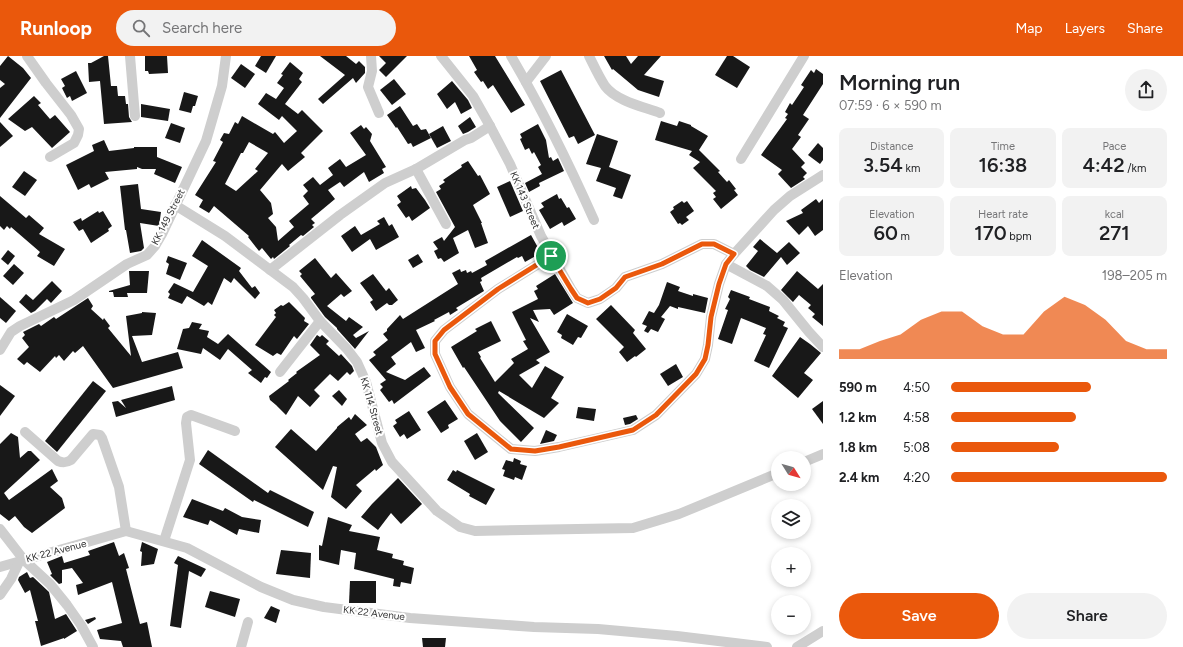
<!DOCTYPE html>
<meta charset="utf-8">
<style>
body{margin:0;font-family:Figtree,sans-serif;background:#f2f2f2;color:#202124;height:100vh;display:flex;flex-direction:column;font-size:15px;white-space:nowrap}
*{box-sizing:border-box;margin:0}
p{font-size:13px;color:#757577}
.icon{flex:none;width:22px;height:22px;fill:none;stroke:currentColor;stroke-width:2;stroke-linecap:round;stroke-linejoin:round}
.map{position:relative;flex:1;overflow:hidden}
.drawer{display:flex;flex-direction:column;background:#fff;width:360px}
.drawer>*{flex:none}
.needle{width:26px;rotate:127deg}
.tools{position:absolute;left:771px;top:395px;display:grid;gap:8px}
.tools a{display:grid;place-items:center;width:40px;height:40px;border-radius:50%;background:#fff;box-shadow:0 2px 6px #0003;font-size:20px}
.pin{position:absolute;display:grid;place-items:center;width:34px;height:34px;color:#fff;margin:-17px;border:2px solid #fff;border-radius:50%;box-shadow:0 1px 4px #0007}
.round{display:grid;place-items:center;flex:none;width:42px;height:42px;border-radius:21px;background:#f2f2f2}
.overview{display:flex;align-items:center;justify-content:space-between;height:68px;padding:0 16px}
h1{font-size:22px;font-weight:600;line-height:30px}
.stats{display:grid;grid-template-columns:repeat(3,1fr);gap:6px;height:68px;padding:4px 16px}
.stats div{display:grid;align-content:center;border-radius:8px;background:#f2f2f2;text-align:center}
.stats b{font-size:20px;font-weight:600}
.stats small{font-size:11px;font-weight:400}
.stats p{font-size:11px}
.chart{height:112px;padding:8px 16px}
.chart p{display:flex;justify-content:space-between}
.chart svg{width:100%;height:72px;margin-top:4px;fill:#ea580c;opacity:.7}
.primary-button{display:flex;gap:8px;margin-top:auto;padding:8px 16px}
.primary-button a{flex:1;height:46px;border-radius:24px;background:#ea580c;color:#fff;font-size:16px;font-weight:600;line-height:46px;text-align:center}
.primary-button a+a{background:#f2f2f2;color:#202124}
ul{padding:0 16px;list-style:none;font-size:13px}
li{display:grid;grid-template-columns:64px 48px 1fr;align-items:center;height:30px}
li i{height:10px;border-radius:5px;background:#ea580c}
header{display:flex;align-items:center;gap:24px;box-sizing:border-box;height:56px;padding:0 20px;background:#ea580c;color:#fff}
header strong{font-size:19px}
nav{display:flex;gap:22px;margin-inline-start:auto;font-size:14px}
.search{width:280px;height:36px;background:#f2f2f2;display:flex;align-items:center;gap:10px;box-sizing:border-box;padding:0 14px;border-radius:22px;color:#757577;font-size:15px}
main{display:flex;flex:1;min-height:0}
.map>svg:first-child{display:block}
</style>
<header>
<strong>Runloop</strong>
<div class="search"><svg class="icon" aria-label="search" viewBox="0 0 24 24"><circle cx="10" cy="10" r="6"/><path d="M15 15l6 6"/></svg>Search here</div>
<nav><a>Map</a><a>Layers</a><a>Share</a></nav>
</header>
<main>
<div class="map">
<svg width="823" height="591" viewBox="0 0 823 591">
<rect width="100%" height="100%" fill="#fff"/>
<g fill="#181818" fill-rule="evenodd">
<path d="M8,0L23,12L31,22L0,62V32L5,28L0,24V10Z"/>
<path d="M104,0H108L111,30H117L118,40H125L126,48H128L129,61L132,66L104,68L100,25L89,26L88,7H91Z"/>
<path d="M145,0H167L168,17L149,18L148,15H145Z"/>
<path d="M261,0H276L266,17L255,10Z"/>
<path d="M320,0H346L356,8L359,5L365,11V17L356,27L353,22L323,48L318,43L345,19Z"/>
<path d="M379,0H407L386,21L379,14L386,7Z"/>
<path d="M469,0H495L525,49L511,57L493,29L488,33L483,25L481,26L474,16L477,14Z"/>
<path d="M604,0H626L631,8L638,0H661L644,19L664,25L659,41L638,34L613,13L612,14Z"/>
<path d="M727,0H733L750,11L737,32L715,19Z"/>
<path d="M290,6L303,17L299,23L302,26L285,48L298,58L302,54L323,75L301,97L305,101L288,115L282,108L260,134L271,147L273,158L268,162L276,171L278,185L294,171L289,165L309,148L303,140L308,135L303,129L313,121L320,129L333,119L328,112L340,103L346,111L366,99L350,77L361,69L364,73L366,71L372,78L370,85L386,111L382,113L384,117L369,126L364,116L344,131L340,126L328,134L335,143L311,163L315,167L312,169L314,171L303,180L301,179L289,189L290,190L274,203L273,201L271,203L262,192L259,195L248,181L249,180L214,150L209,157L199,151L203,144L195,139L216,106L213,105L223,86L220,84L224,77L229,78L235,66L238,68L242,60L273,78L275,76L284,87L297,75L282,60L279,64L258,48L266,37L276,43L284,32L277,27L283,19L281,18ZM249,86L268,97L255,113L258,115L236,135L225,128L241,97H243Z"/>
<path d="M241,8L255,18L245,32L231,22Z"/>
<path d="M816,13L823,18V28L803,59L809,63L798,79L801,81L792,93L805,107L801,111L807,117L803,121L805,123L791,132L778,118L782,114L761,99L787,63L785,62L788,58L785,56L790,47L792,49L804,31L801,29L811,14L814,17Z"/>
<path d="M561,14L595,79L578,88L574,80L569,82L540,25Z"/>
<path d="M76,15L87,37L72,45L70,40L67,42L62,32L65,30L61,23Z"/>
<path d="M394,23L406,38L392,49L380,34Z"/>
<path d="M452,25L468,44L472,52L461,58L455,46L447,53L437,38Z"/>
<path d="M184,36L198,40L195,50H193L191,57L179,54Z"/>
<path d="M34,40L41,47L38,49L50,63L55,59L70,76L52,92L32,71L25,75L8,63Z"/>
<path d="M141,48L170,53L168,65L141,61Z"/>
<path d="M400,50L413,70L417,68L421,74L426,73L431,82L413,91L411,87L408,88L397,71L396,72L387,59Z"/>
<path d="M470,61L476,71L468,76L463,78L458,70Z"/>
<path d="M661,65L677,70L679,65L691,69V70L708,80L699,94L720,115L718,116L727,126L729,124L736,133L734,134L738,139L721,153L713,143L716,141L713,137L716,135L693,112L700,106L689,99L692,95L655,84Z"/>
<path d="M0,66L13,80L0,91Z"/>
<path d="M171,67L185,72L180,87L165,82Z"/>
<path d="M538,68L546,84L549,102L551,101L553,105L558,102L564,115L539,127L540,130L529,136L525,127L542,118L538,111L541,109L534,96L532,98L529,92L525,94L520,83L522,82L520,78Z"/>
<path d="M443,70L451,85L437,92L429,78Z"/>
<path d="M597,78L618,85L609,111L631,119L622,143L613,140L616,132L596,125L601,112L586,108Z"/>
<path d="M104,84L109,95L134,92V91H157V101L182,111L175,127L154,118L156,113H142L137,111V113L105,116L109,123L91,132L89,128L78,134L66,109L94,95L92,89Z"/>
<path d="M818,87L823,92V104L820,108L808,99Z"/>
<path d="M468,105L478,120L480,119L490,138L473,149L482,167H481L488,187L475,192L468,174L453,182L459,197L444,206L441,202L438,203L434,195L438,193L433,186L442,181L444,185L455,171L436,136L441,133L439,130L445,126L443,124L462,111L461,109Z"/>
<path d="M24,115L37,124L25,140L12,131Z"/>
<path d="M510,125L523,155L510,161L497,131Z"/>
<path d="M138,128L141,153L161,156L159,170L140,167L144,192L141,195L130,197L126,174H125L120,130Z"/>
<path d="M411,130L412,133L416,132L425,144L430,152L412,165L409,160L406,162L397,149L401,146L397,140Z"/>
<path d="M557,138L559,143L561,142L567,152L569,151L576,163L564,170L562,166L550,173L539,154L544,151L541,147Z"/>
<path d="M0,140L26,162L29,159L44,172L39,178L65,193L54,210L37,200L40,196L11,171L10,173L7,170L4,174L0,170Z"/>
<path d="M816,143L819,147L823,143V174L815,180L808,170L799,179L786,165L803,157L801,154Z"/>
<path d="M682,145L684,147L687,145L694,155L686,161L689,164L682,169L680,167L678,168L670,156L674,153L673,151Z"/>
<path d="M98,155L99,157L103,155L112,170L108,173L109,175L91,187L83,173L79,175L73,166L81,162L82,165Z"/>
<path d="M384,161L389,170L392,168L399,181L376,194L370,183L352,196L341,180L355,170L361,179L380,168L377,165Z"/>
<path d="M531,179L541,197L525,206L522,200L518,202L517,201L481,222L482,225L480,226L484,235L456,252L458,254L450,259L449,256L434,264L435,265L416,274L425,292L416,296L411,286L391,301L396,308L386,316L405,324L424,311L431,320L394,348L392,344L389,346L380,334L383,331L380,328L386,324L369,304L376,299L373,296L388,284L383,278L387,275V273L400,259L403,263L458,228L452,217L460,213L461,216L466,214L467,217L471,215L472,217L487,209L485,205Z"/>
<path d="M760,183L777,197L789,186L800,197L787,209L781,201L764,221L750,214L746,210L758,195L753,191Z"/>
<path d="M202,184L241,212L239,215L252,232L255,230L260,237L255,243L234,222L231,227L224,222L212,249L208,246L204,250L187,240L182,248L168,242L170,238L168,236L174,227L193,236L208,210L192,200Z"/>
<path d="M8,194L15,200L8,209L1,203Z"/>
<path d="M418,198L423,206L413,212L408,204Z"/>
<path d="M168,200L187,207L180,224L166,218L169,208L166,206Z"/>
<path d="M315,202L331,222L336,217L352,235L344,241L341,238L327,250L346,265L349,261L363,271L353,279L356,282L369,275L355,293L337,273V272L325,261L311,242V241L315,238L300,220L302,218L299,215Z"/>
<path d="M14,208L24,217L13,229L3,220Z"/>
<path d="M129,215H149L147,237H127L128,241H114L113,236H109V235L130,229Z"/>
<path d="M797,215L818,233L823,228V270L812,261L815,258L808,252L811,249L799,239L793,246L781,234Z"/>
<path d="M373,218L386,235L389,232L398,244L392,249H389L387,247L376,255L370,246L373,244L360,227Z"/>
<path d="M555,218L573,247L554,259L550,253L533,254L539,266L530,262L550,296L536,304L540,307L519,319L532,332L545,310L564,321L551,342L559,347L544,362L499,335L498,337L534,372L521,386L500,365L464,311L463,312L451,291L477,275L475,273L491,265L501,285L478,296L481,301L480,302L495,326L514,307L511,303L528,293L523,285L526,284L512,256L538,243L534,235L538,233L536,230Z"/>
<path d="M52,225L62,235L51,247L47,243L35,255L31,257L19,246L26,238L33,244Z"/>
<path d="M667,226L680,231L678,235L693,240V238L708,242L705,257L678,251V253L670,250L661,261L665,263L658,276L651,273L648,277L644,275L647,270L642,268L649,255L654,257L659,249Z"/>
<path d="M731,234L750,241L749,243L770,251L769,255L779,260L777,262L785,266L783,270L788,272L769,312L754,305L766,279L763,278L766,272L741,262L732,288L718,283L728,254L725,253L730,243L728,241Z"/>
<path d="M0,241L16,255L6,267L0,262Z"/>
<path d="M88,242L93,250L91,253L103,264L104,262L110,270L108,272L131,300L126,260L142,257V256L156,257L152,279L132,280L142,306L178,296L183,312L113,332L83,290L75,297L73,295L64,305L59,299L56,302L55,300L40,316L27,306L24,309L17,303L29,291L22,282L25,279L23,276L39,268L41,270L54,261L56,263Z"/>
<path d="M289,246L305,262L304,265L309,268L297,283L294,280L281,299L277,297L273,300L255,289L276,261L274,259L276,257L274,254L281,249L283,250Z"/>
<path d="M611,249L635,274L633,277L646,293L636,301L635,300L627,306L619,296L624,291L596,263Z"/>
<path d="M567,258L588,270L581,282L578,281L573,289L561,282L562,279L557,276Z"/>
<path d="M192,266L202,268L199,273L209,275L207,281L218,288L228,278L271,316L267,322L265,321L261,327L248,317L252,314L228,293L220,304L203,292L201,298L177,293L183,273L189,272Z"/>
<path d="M317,279L320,281L322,279L329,285L326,288L339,300L341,298L352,310L354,315L350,319L347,316L338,325L330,318L314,334L320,340L310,351L298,340L286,359L276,349L270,344L269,340L289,325L288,324L297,317L296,316L320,299L310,289Z"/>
<path d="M800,281L810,288L821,297L804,317L813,324L798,342L772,320Z"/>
<path d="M676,308L683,321L668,330L660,318Z"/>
<path d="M93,325L106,335L57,396L45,385Z"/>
<path d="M0,329L15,340L0,360Z"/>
<path d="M172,330L175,344L116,361L112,346L118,345L126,352L121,344Z"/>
<path d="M339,334L347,343L342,350L332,340Z"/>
<path d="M445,344L458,363L448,369L449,372L441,377L427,356Z"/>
<path d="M823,345V368L812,353Z"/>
<path d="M578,351L596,353L594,365L576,362Z"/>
<path d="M409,355L421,374L407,383L404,378L400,381L393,370L397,367L395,364Z"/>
<path d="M355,358L367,369L355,378L361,386L367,382L376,391L383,409L376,415L375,413L356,429L362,435L346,453L331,441L337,411L333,410L323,434L275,391L291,373L316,395L337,372V371L349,361L351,364Z"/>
<path d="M636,359L638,363L630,368L625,369L623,362Z"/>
<path d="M546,374L557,379L554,385L540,388Z"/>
<path d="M11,377L18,381L20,402L28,395H31L40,404L4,437L9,444L52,413L58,425L50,431L62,442L65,452L32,477L24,471L15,460L9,465L0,458V388Z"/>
<path d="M477,377L488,396L475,404L464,385Z"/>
<path d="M208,394L268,437L270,434L314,456L308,471L254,444L253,446L199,408Z"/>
<path d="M514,402L521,405L520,408L527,410L522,424L515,421L514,424L503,420L505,414L502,413L506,404L513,406Z"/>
<path d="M453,414L456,416L457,414L495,433L486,449L469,440L470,438L447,424Z"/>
<path d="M398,422L422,448L401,468L391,457L378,474L361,461L372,448Z"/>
<path d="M192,443L223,455L225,452L242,461L261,464L259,477L239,473L237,479L210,464L208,469L183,461Z"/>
<path d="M328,461L352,469L349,475L380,481L377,494L393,498L392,502L404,505L403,509L414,512L411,528L401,526L400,531L393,530L394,523L354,513L356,497L341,494L339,509L319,504V489L322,490Z"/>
<path d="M114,486L119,500L124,497L129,512L126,513L140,568L147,566L152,591H123L121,585L100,583L97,574L122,567L112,526L78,539L76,529L83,527L72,512L62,514V527L59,528L50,519L52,518L47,506L62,500L64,507L90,499L88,495Z"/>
<path d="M142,486L158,493L154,508L141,510L142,496L140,495Z"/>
<path d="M281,494L311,497L310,522L276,518Z"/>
<path d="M178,500L206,513L201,521L189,515L181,572L170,570L178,509L174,507Z"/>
<path d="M27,516L30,522L33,521L49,536L55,563L66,558L77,575L64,583V582L41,590L35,565H38L30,534L25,537L18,524L19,521Z"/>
<path d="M350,525H376V547H349Z"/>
<path d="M210,535L240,543L235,561L205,551Z"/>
<path d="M271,550L280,554L276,567L264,562Z"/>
<path d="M95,561L96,563L88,568L85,564Z"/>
<path d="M422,582H446L445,591H423Z"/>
</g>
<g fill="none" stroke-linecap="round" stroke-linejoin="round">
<g stroke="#cecece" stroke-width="10">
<path d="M27,0L46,27L71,59L79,73L78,79L74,87L50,101"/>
<path d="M130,0L135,60"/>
<path d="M371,0L372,15L368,31L379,57"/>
<path d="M441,0L473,40L490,70L510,108L541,180L571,233L577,242L588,247L600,243L616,232L625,221L662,208L702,188H714L734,198"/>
<path d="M511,0C542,53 569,108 594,164"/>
<path d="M589,0C594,10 599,21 605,30C616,45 644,51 660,57"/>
<path d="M526,26L546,0"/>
<path d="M741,103L804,0"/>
<path d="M416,113L446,168"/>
<path d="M175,149L225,180L293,231L303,242L320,265L347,293L357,306L366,326L382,387L392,406L437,455L460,471L475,475L633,472L679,458L778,417"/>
<path d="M551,200L498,233L444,274L435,285V298L450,331L468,358L511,393L535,395L559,391L633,374L656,359L696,318L705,303L708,289L711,261L719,228L726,208L734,198L774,154L790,140L823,119"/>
<path d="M726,208L767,230L783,244L809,276L823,291"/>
<path d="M270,214L340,159L385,127L416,113L465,84L471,82L490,70"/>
<path d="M0,294L11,276L20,270L74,244L127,208L147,199L155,190L162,178L206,85L222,30L226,0"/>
<path d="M280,316L320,265"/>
<path d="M25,376L58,405C63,407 66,407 71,404L93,378L100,379L102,382L119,431L126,475"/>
<path d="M804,406L823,398"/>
<path d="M0,473L24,504L50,528L67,549L81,569L93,591"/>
<path d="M164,485L190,404L186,367L187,361L191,359L235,375"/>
<path d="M0,511L126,475L187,492L261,531L293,544L324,551L410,562L534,571L598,573L677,580L767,591"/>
<path d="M0,539L11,523L19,506"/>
<path d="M241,591L248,566"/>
<path d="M797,591L823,575"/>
</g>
</g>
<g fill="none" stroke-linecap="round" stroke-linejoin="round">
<defs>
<path id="route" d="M702,188H714L734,198L726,208L719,228L711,261L708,289L705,303L696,318L656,359L633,374L559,391L535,395L511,393L468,358L450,331L435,298V285L444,274L498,233L551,200L571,233L577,242L588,247L600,243L616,232L625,221L662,208Z"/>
</defs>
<use href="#route" stroke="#fff" stroke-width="8"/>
<use href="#route" stroke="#ea580c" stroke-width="5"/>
</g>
<g text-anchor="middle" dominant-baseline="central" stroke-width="4" stroke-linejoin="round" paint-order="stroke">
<g font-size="10" fill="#313131" stroke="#fff">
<text transform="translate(525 144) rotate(67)">KK 143 Street</text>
<text transform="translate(168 161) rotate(-63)">KK 149 Street</text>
<text transform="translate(372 350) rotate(74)">KK 114 Street</text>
<text transform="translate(56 495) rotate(-15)">KK 22 Avenue</text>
<text transform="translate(374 557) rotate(7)">KK 22 Avenue</text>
</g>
</g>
</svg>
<div class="tools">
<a><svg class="needle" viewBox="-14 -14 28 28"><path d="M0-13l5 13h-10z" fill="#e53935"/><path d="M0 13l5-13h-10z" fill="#757577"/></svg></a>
<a><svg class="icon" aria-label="layers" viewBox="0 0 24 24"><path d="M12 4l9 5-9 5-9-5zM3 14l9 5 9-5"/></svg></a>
<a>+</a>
<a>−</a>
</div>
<div class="pin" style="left:551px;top:200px;background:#1e9e55"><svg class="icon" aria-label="arrive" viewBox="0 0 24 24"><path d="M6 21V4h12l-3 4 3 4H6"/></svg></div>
</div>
<section class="drawer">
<div class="overview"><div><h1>Morning run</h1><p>07:59 · 6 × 590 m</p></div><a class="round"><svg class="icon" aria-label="share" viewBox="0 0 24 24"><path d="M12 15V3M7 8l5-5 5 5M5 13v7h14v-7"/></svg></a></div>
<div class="stats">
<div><p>Distance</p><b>3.54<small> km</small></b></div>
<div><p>Time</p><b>16:38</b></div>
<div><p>Pace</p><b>4:42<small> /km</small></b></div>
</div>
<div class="stats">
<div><p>Elevation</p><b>60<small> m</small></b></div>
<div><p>Heart rate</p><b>170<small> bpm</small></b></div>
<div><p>kcal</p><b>271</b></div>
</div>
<div class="chart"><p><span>Elevation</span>198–205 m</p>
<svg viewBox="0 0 160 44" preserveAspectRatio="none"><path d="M0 44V38L10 38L20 33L30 29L40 20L50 15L60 15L70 24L80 29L90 29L100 15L110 6L120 11L130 20L140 33L150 38L160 38V44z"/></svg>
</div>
<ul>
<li><b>590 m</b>4:50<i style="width:65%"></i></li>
<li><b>1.2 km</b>4:58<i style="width:58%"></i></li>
<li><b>1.8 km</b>5:08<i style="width:50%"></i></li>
<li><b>2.4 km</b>4:20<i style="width:100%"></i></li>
</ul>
<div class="primary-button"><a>Save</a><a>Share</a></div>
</section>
</main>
